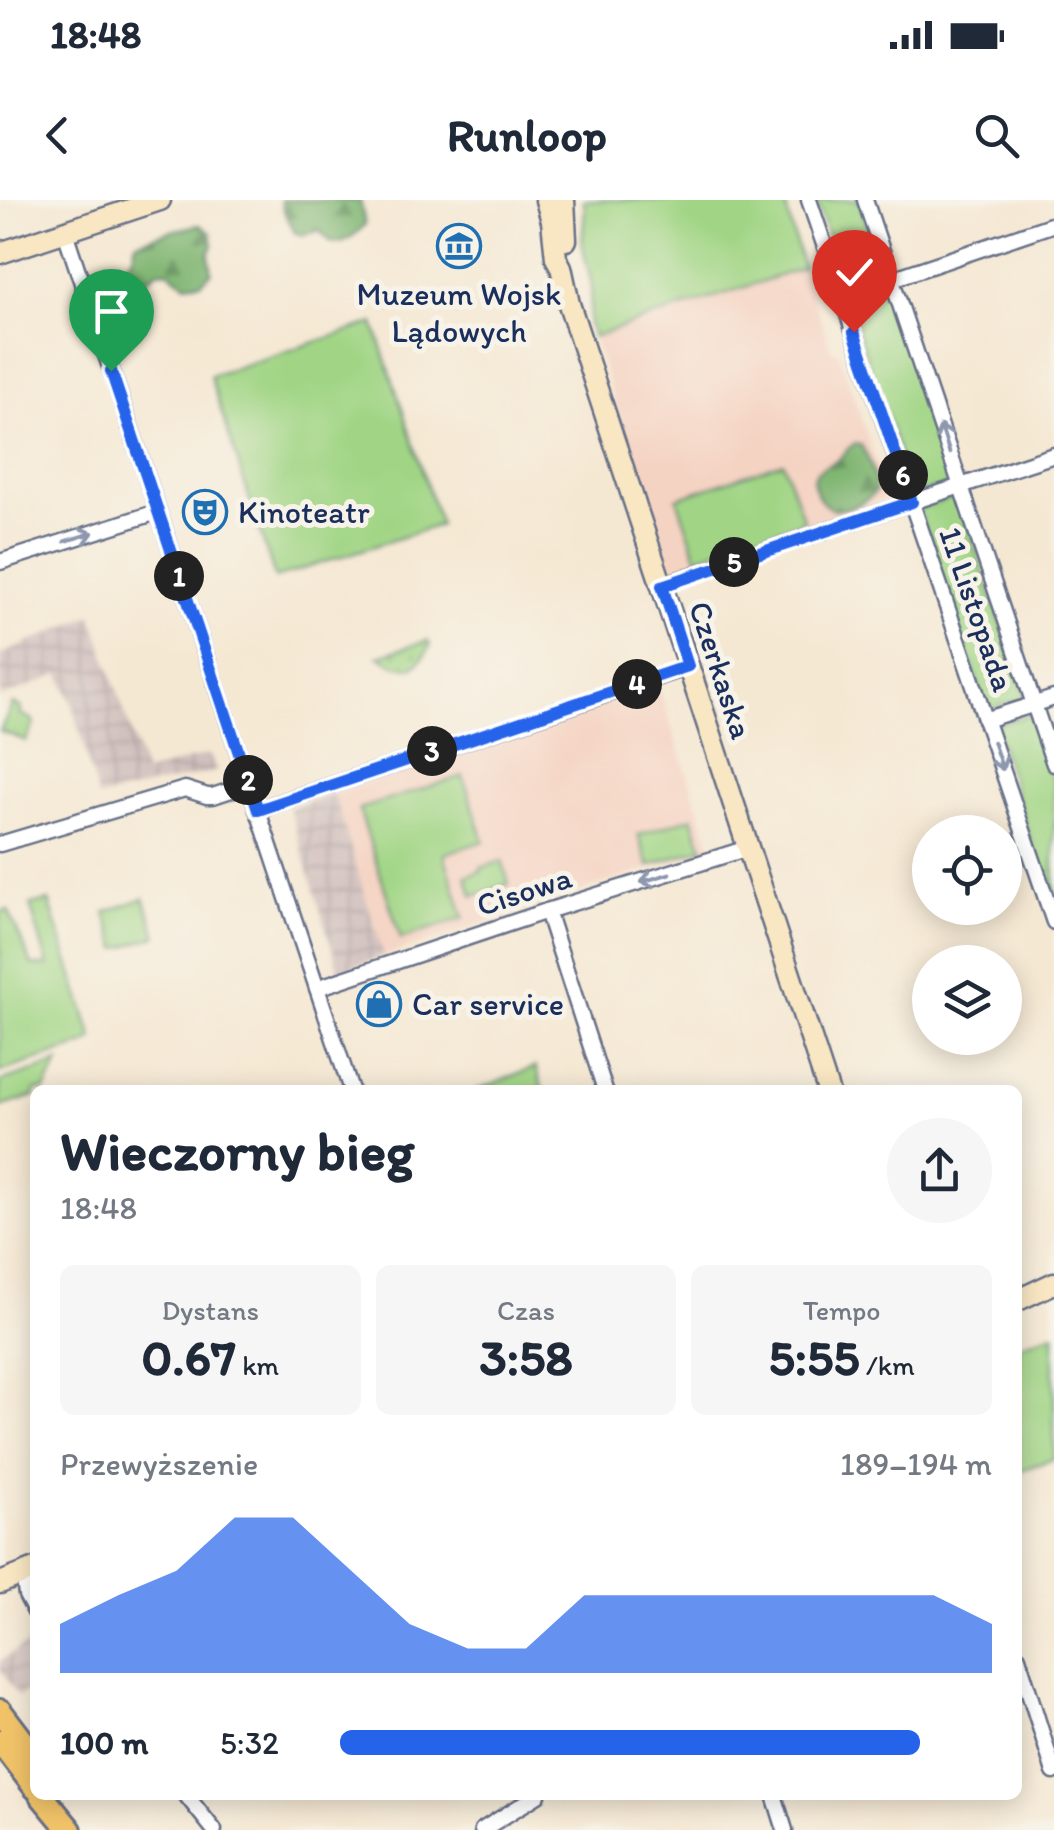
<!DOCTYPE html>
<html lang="pl">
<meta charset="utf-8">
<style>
body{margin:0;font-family:Itim,sans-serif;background:#f6f6f7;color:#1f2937;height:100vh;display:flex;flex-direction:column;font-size:38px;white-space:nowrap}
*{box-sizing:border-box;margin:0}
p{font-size:32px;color:#747a83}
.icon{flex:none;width:55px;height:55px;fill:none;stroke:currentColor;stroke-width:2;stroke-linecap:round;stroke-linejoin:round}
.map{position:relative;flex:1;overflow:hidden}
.panel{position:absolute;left:30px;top:885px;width:992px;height:715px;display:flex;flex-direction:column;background:#fff;border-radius:15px;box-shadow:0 5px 25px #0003}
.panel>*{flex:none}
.tools{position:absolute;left:912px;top:615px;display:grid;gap:20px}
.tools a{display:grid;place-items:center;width:110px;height:110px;border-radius:50%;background:#fff;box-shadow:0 5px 25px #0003;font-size:50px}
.pin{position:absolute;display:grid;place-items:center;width:85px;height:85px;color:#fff;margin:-102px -42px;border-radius:50% 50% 50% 0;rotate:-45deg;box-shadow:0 0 10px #0007}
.pin .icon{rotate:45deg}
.km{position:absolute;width:50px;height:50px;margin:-25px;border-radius:50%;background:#222;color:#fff;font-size:28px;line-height:50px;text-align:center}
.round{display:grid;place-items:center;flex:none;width:105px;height:105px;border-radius:52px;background:#f6f6f7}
.headline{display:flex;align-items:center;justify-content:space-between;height:170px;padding:0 30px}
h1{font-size:55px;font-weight:700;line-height:75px}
.stats{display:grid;grid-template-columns:repeat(3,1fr);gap:15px;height:170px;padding:10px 30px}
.stats div{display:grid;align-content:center;border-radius:15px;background:#f6f6f7;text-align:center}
.stats b{font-size:50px;font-weight:700}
.stats small{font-size:28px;font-weight:400}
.stats p{font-size:28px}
.chart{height:280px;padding:20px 30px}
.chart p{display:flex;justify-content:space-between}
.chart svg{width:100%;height:180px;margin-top:10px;fill:#2563eb;opacity:.7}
ul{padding:0 30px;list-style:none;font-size:32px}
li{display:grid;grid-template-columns:160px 120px 1fr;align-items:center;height:75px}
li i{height:25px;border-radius:12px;background:#2563eb}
.status{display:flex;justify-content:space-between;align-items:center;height:70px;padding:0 50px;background:#fff;direction:ltr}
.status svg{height:28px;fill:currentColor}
header{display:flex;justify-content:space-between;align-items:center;height:130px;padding:0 30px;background:#fff;font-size:45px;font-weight:700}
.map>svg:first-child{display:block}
</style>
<div class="status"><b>18:48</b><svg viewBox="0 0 49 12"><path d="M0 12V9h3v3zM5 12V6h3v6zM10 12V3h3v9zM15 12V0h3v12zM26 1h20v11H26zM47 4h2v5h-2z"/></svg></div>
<header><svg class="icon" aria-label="back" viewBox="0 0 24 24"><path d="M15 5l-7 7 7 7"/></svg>Runloop<svg class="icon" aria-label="search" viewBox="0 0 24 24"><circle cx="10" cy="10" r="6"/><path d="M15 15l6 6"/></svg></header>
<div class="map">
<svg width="1054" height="1630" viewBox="0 0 1054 1630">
<defs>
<pattern id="industrial-grid" width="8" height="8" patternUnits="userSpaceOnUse" patternTransform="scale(2.5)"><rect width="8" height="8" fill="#d1c0bd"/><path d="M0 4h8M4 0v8" fill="none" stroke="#b3a5a5"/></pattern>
<pattern id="grass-dots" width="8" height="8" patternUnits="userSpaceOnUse" patternTransform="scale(2.5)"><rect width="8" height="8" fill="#a1d585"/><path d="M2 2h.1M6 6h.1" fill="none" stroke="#8ab775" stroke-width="1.8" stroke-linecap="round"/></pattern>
<pattern id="forest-firs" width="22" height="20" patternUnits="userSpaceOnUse" patternTransform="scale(2.5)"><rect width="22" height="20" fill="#80b672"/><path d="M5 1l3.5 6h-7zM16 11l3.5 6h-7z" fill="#689461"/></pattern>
</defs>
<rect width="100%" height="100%" fill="#f7f3e8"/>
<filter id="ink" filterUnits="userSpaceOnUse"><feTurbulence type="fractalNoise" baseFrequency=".01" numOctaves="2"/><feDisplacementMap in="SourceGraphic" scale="20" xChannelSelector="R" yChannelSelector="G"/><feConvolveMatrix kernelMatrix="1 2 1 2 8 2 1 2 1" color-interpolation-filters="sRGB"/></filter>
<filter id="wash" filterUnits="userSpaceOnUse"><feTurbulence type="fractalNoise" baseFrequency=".0048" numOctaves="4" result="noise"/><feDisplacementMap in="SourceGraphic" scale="40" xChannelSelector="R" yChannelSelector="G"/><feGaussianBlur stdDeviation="2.25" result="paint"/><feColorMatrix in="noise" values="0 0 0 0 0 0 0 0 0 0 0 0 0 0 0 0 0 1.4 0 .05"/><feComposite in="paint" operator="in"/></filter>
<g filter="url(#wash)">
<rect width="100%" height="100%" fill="#f5e8d3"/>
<g fill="#f5d3c2">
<path d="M803,68L831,149L839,153L888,297L819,324L670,370L593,137Z"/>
<path d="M658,485L712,648L384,756L334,594Z"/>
</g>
<g fill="url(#industrial-grid)">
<path d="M92,415L145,573L209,554L217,571L98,598L73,505L60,474L0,498V455Z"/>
<path d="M334,594L384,756L339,771L289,608Z"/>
<path d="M35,1439V1485L19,1497L0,1469V1461Z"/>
</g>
<path fill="url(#grass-dots)" stroke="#5e8272" stroke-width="2.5" d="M428,440L430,446C416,474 404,472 379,456Z"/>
<g fill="url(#forest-firs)" stroke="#4e7268" stroke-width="2.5">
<path d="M281,0H360L365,24C358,33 343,46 330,41C329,41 320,31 319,30L305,35L295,33C290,21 282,13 281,0Z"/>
<path d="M200,25L211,33L213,45L209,55L212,72L202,82L186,84L166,70L157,71C148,82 139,82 124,82C120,63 127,67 133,54C135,50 134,46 136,42L175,30Z"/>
<path d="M854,244L861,245C870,260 875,273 876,291C857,311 824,321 815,287C813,280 812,278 817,272C822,266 831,265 838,260C844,255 847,248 854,244Z"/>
</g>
<g fill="#a1d585" stroke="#5e8272" stroke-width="2.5">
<path d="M583,0H784L803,68L593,137L589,125L592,86L582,43L585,8Z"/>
<path d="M816,0H859L883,74L844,85Z"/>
<path d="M888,87L952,285L913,294L847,101Z"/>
<path d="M374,123L440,325L275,378L210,176Z"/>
<path d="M783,262L804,321L697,357L677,298Z"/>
<path d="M958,296L1026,497L987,510L918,309Z"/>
<path d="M13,504L22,508L20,514L32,519L34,524L26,541L0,531Z"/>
<path d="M1031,514L1054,586V716L994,525Z"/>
<path d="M463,576L484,641L444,654L464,718L401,739L359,609Z"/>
<path d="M692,617L703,648L649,666L638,635Z"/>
<path d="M502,661L509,684L473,696L466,676L481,671V668Z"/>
<path d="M144,698L157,736L118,749L105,712Z"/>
<path d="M49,701L93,838L86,844L0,872V712L8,710L32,765L48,766L30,705Z"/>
<path d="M59,863L45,890H35V896L0,907V882Z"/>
<path d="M536,867L543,890H476Z"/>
<path d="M1054,1133V1259L1018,1271V1145Z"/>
</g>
</g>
<g filter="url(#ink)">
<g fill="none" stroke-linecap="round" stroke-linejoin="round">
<defs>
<g id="street">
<path d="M809,0L1054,722"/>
<path d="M865,0L1054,564"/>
<path d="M65,32L351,890"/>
<path d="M842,96L1054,24"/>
<path d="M0,362L157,312"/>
<path d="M662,385L1054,255"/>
<path d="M985,520L1054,498"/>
<path d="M257,610L689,467"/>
<path d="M0,644L185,589L207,596H213L249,584"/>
<path d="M547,711L605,890"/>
<path d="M317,788L547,711L748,648"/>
<path d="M23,1373L26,1395L35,1412"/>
<path d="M1018,1457L1054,1572"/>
<path d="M186,1595L214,1630"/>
<path d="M774,1595L785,1630"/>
<path d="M482,1630L538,1595"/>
</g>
<g id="secondary">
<path d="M546,0L552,21L556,58L561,67L569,104L828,890"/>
<path d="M564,0L566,40"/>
<path d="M0,53L160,0"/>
<path d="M1018,1100L1054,1083"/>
<path d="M0,1383L35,1369"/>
</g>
<g id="primary">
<path d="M0,1511L35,1557"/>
<path d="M0,1541L35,1587"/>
<path d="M41,1595L70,1630"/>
</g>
</defs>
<use href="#street" stroke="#677087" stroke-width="19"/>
<use href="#secondary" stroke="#677087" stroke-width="25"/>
<use href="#primary" stroke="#677087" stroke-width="28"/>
<use href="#street" stroke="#fff" stroke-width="14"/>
<use href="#secondary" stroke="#f9e7c3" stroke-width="20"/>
<use href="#primary" stroke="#f1c369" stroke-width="22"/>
</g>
<defs><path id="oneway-shaft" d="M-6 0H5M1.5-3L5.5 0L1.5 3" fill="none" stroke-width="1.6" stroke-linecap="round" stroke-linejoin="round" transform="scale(2.5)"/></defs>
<g stroke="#8d97ae">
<use href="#oneway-shaft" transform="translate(945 239) rotate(-108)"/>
<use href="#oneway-shaft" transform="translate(79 337) rotate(-17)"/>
<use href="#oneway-shaft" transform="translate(998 556) rotate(71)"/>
<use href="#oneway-shaft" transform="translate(655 678) rotate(163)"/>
</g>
</g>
<g fill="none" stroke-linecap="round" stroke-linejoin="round" filter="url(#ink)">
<defs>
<path id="route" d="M111,171L258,610L688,466L662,386L912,302L854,132"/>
</defs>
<use href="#route" stroke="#fff" stroke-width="20"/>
<use href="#route" stroke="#2563eb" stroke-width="12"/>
</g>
<defs>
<symbol id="museum-ring" viewBox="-11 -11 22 22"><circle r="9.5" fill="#f7f3e8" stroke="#1f6fb2" stroke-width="1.5"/><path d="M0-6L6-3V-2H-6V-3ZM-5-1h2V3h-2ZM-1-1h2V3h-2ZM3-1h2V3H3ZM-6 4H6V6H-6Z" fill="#1f6fb2"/></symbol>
<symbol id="theatre-ring" viewBox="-11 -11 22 22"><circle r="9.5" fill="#f7f3e8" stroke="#1f6fb2" stroke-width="1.5"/><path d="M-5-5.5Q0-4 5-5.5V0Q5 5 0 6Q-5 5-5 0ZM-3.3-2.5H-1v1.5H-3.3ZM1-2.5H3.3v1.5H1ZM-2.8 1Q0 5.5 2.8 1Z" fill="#1f6fb2"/></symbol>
<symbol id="shop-ring" viewBox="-11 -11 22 22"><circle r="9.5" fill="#f7f3e8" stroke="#1f6fb2" stroke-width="1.5"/><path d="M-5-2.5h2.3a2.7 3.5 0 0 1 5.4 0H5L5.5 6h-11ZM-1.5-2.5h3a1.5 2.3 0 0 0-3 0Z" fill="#1f6fb2"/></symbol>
</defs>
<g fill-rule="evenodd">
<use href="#museum-ring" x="434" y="21" width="50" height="50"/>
<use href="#theatre-ring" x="180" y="287" width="50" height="50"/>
<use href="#shop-ring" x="354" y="779" width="50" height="50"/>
</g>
<g text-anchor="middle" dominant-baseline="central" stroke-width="10" stroke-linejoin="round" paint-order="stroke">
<g font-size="32" fill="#1b2f5e" stroke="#f7f3e8" text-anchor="start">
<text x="459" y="94" text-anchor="middle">Muzeum Wojsk<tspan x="459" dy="37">Lądowych</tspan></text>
<text x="238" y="312">Kinoteatr</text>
<text x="412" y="804">Car service</text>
</g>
<g font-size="32" fill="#1b2f5e" stroke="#f7f3e8">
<text transform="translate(977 409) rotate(71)">11 Listopada</text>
<text transform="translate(721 470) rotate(72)">Czerkaska</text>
<text transform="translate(524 691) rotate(-18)">Cisowa</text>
</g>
</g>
</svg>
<div class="tools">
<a><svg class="icon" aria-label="locate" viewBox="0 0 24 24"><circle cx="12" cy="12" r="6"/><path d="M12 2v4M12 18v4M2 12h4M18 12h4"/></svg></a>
<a><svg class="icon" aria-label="layers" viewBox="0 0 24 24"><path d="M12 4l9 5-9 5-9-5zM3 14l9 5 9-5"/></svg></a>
</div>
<div class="pin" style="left:111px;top:171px;background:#1e9e55"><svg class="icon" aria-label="arrive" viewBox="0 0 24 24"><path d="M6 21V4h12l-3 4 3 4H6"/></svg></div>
<div class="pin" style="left:854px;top:132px;background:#d93025"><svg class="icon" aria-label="check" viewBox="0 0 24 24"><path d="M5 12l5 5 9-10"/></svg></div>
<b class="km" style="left:179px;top:376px">1</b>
<b class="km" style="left:248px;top:580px">2</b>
<b class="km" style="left:432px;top:551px">3</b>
<b class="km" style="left:637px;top:484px">4</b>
<b class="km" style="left:734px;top:362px">5</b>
<b class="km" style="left:903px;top:275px">6</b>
<section class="panel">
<div class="headline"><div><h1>Wieczorny bieg</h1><p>18:48</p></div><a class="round"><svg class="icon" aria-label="share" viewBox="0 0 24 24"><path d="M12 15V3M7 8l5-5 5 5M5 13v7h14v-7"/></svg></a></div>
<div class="stats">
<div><p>Dystans</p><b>0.67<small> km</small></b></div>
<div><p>Czas</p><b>3:58</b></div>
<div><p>Tempo</p><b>5:55<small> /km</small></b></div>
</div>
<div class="chart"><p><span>Przewyższenie</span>189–194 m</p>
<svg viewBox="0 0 160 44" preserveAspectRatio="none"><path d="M0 44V32L10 25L20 19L30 6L40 6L50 19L60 32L70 38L80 38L90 25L100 25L110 25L120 25L130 25L140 25L150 25L160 32V44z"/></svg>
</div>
<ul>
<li><b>100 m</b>5:32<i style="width:89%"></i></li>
</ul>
</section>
</div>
